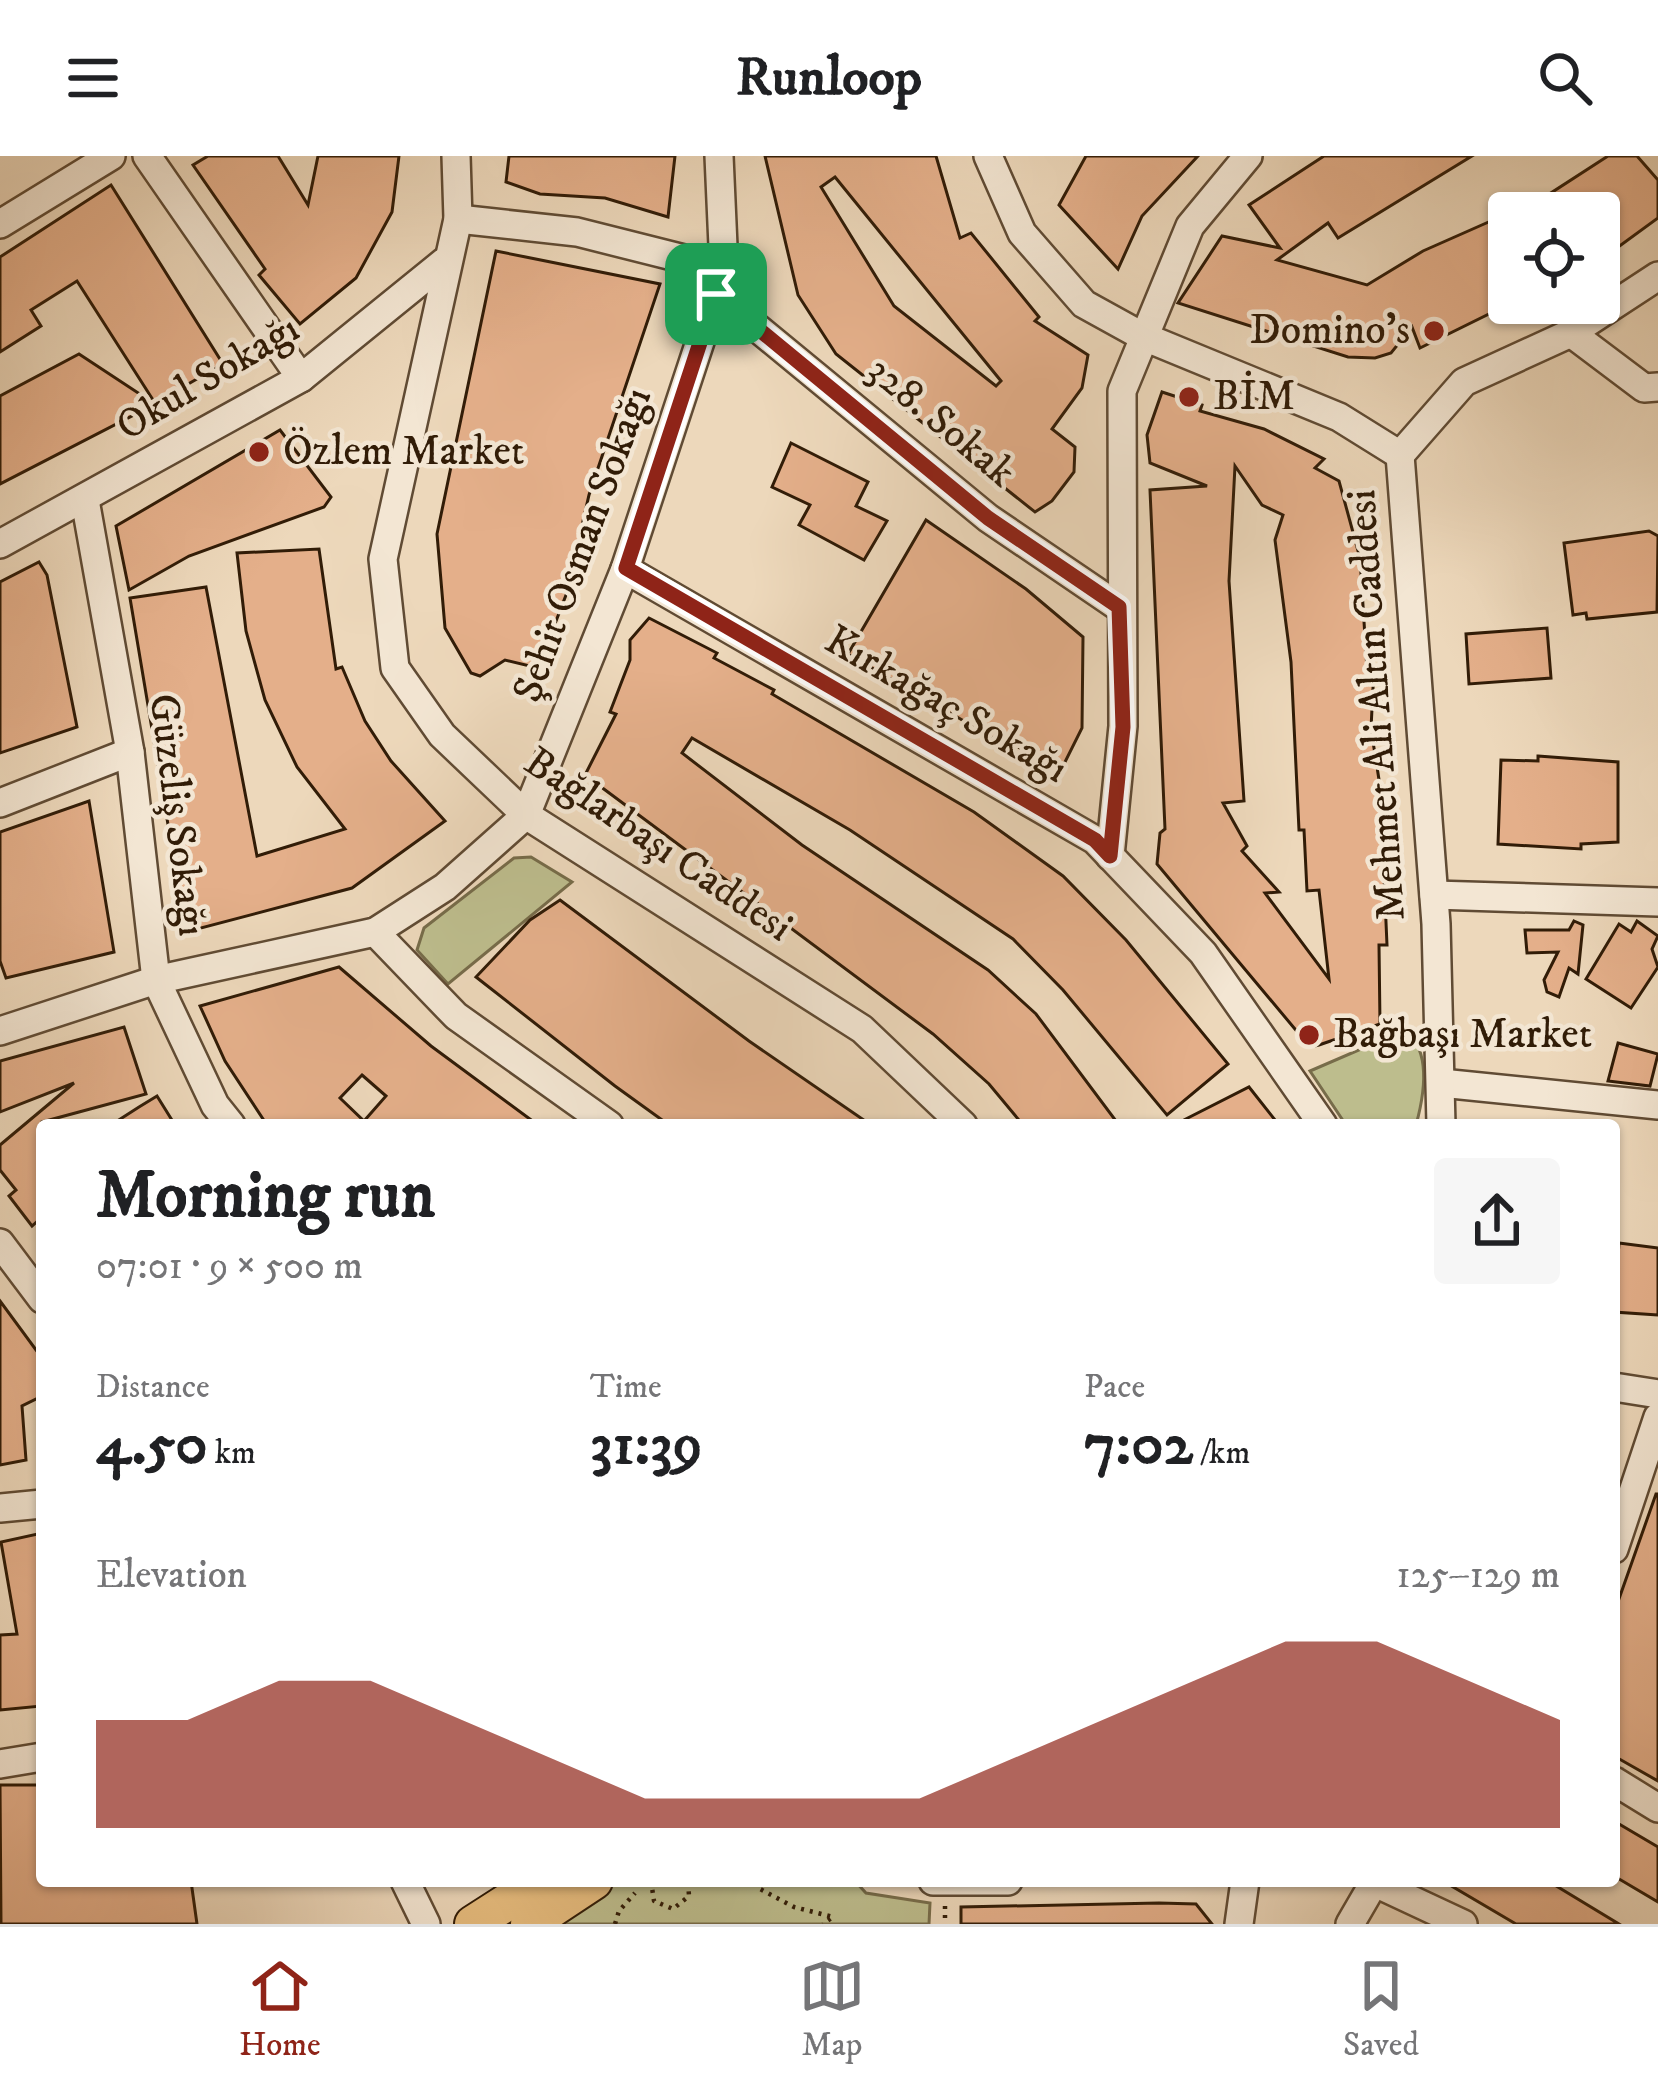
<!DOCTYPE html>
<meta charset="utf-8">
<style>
body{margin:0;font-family:"IM FELL DW Pica",serif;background:#f6f6f6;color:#202124;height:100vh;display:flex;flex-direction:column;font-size:45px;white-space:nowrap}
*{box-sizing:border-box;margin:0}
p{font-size:39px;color:#757577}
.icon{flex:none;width:66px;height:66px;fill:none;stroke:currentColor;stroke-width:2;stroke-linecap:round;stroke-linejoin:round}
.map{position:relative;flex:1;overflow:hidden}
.side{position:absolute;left:36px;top:963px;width:1584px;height:768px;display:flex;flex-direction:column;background:#fff;border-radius:12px;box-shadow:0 3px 9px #0004}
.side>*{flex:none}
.tools{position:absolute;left:1488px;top:36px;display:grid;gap:24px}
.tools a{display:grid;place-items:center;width:132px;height:132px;border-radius:12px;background:#fff;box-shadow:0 3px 9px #0004;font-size:60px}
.pin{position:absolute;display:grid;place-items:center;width:102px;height:102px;color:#fff;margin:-51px;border-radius:24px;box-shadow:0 6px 18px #0006}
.round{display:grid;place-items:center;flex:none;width:126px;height:126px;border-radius:12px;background:#f6f6f6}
.head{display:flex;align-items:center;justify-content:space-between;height:204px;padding:0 60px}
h1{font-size:66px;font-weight:700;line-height:90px}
.figures{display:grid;grid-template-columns:repeat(3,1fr);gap:18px;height:204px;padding:12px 60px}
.figures div{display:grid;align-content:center}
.figures b{font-size:60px;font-weight:700}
.figures small{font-size:33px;font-weight:400}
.figures p{font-size:33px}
.chart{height:336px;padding:24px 60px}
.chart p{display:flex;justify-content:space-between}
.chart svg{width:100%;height:216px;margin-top:12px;fill:#8f2418;opacity:.7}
header{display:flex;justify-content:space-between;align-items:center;height:156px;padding:0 60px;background:#fff;font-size:54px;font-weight:700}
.tab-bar{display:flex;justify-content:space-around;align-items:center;height:168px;border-top:3px solid #e0e0e0;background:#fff;font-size:33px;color:#757577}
.tab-bar a{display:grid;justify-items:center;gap:6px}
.tab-bar .on{color:#8f2418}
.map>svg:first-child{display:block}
</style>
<header><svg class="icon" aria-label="menu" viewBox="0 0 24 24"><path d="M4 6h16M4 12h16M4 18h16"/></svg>Runloop<svg class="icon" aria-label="search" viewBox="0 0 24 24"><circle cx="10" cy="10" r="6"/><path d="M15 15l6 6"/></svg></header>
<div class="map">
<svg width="1658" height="1768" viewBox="0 0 1658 1768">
<rect width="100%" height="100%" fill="#edd8bb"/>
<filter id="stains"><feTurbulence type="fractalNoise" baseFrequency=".00167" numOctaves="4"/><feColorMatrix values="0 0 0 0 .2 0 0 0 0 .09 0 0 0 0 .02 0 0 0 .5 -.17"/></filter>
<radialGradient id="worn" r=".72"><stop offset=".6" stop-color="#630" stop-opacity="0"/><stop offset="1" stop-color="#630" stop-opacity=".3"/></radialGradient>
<g fill="#bdbd8d" stroke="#776c4a" stroke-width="3">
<path d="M531,701L572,726L448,828L417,794L424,772L514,702Z"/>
<path d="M1405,874C1432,895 1424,940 1416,969H1346L1310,915Z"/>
<path d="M604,1725H855L866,1737L930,1747L929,1768H537Z"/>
</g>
<g fill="#e4af8a" stroke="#311c07" stroke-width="3" fill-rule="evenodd">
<path d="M208,0H278L308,49L318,0H399L392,56L356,122L300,168L259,119L265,113L193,9Z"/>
<path d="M509,0H675L668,61L605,42L540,38L506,26Z"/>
<path d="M765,0H936L960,82L971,77L1039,161L1035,165L1088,199L1082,232L1052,273L1075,291L1074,316L1052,345L1035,356L836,198L798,139ZM835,21L1001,225L996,230L894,150L821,31Z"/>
<path d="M1086,0H1198L1142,60L1118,113L1059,49Z"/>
<path d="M1324,0H1472L1338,82L1328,67L1277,104L1367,129L1423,95L1509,57V148L1420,192L1412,171L1391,197L1375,202L1348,201L1178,147L1222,80L1280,92L1249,49Z"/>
<path d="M1608,0H1637L1658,24V62L1599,105V57H1520Z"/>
<path d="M111,29L223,208L155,247L77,125L31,154L41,170L0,196V101Z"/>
<path d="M496,95L660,128L589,339L566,439L538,512L505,504L480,520L471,517L445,472L437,378Z"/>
<path d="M79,198L155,248L0,328V240Z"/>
<path d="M1162,236L1202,249L1200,255L1264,273L1324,303L1315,312L1339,325L1360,402L1367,513L1374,512L1371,573L1380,630L1387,789H1379L1380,868L1319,889L1310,891L1157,708L1160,677L1165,673L1150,334L1207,330L1150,307L1147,279ZM1235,310L1262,349L1283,359L1275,384L1291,506L1299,674H1304L1307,735L1319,734L1329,823L1265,737L1279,736L1242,695L1247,690L1223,647L1244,645L1229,425Z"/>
<path d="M280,274L331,341L324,351L189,400L129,434L116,370Z"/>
<path d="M791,287L868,326L856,350L887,365L864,404L799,369L810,349L772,331Z"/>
<path d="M926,364L1026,433L1083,481L1082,572L1059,618L1005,582L1002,587L848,498Z"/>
<path d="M1649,375L1658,380L1657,456L1587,463L1586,457L1573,459L1564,387Z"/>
<path d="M319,393L336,513L342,511L365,565L391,605L445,665L352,732L186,776L130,442L206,431L257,700L345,673L297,611L265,544L246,475L237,397Z"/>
<path d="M39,406L47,419L77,571L0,597V426Z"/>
<path d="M649,462L717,497L714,502L774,534L772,538L974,656L1063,720L1126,784L1228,908L1167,959L1063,834L1013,783L850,674L692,582L682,597L802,689L988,814L1036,858L1119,969H1023L989,928L933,878L585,619L616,558L610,556L630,504V484Z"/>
<path d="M1547,472L1551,522L1469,528L1466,478Z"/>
<path d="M1538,600L1618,606V686L1581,688V693L1498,688L1501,604L1538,605Z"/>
<path d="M89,645L114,796L6,822L0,805V676Z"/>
<path d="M560,744L749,885L871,969H669L615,930L476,821L530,764Z"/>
<path d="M1574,765L1583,769L1578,818L1569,812L1559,841L1547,836L1544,824L1558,796L1527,797L1525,774H1569Z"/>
<path d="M1637,765L1658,780L1652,793L1658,811L1631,852L1586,823L1619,768L1631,776Z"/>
<path d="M339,811L431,890L538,969H267L225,905L200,850ZM362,919L386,940L364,965L340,942Z"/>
<path d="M124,871L146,938L42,966V1061L32,1070L9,1040L16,1034L0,1014V989L74,927L0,956V905Z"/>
<path d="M1618,887L1658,898L1650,930L1608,925Z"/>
<path d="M1249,931L1279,969H1174Z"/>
<path d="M157,940L175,969H111L139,951Z"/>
<path d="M1619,1087L1658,1092V1159L1614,1156Z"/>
<path d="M0,1145L42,1202V1240L22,1250L26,1304L0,1309Z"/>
<path d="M1656,1338H1658V1625L1614,1600V1457Z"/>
<path d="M42,1377V1550L0,1554V1479L17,1478L1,1386Z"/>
<path d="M0,1629H42V1725H191L197,1768H1Z"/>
<path d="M1614,1665L1658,1691V1746L1614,1720Z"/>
<path d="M1443,1725H1548L1619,1768H1516Z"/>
<path d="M1159,1747L1196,1748L1212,1768H961V1751Z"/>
</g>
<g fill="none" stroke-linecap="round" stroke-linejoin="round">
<defs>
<g id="minor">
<path d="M147,0L301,222"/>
<path d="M456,0L458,63L383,403L395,512L442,579L526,659L862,873L963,969"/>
<path d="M988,0L1022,77L1084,148L1142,180L1339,261L1400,299"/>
<path d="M458,63L577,76L724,113"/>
<path d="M0,68L111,0"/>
<path d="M716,138L988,362L1119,451"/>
<path d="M1571,177L1644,232L1658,231"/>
<path d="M85,344L130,596L156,824L215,949L231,969"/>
<path d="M0,388L301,222L444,106"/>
<path d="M625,413L1095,684L1203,797L1323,969"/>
<path d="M0,647L130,596"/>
<path d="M1110,700L1123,570L1122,235L1190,70L1248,0"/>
<path d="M1434,739L1658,746"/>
<path d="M375,776L456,860L609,969"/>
<path d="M0,875L156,824L375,776L445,731L526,659L625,413L724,113L719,0"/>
<path d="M1441,927L1658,949"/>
<path d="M1441,969L1436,768L1400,299L1464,226L1571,177L1658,120"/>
<path d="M0,1087L42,1143"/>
<path d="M1614,1231L1658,1238"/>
<path d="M0,1352L42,1348"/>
<path d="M1614,1393L1658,1261"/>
<path d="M0,1608L42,1601"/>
<path d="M1614,1625L1658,1652"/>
<path d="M405,1725L426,1768"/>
<path d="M933,1725H1008"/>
<path d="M1371,1725L1463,1768"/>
<path d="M1239,1768L1245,1725"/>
<path d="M1350,1768L1375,1725"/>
</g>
<g id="major">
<path d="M473,1768L540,1725"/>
<path d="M529,1768L594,1725"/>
</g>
</defs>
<use href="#minor" stroke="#604b34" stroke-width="32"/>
<use href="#major" stroke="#311c07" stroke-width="40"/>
<g stroke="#311c07" stroke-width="4.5" stroke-dasharray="3 6" stroke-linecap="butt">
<path d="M651,1725L654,1745L673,1753L689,1740L688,1725"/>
<path d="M758,1725L760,1733L794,1751L833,1761L823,1768"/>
<path d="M945,1750V1768"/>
<path d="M615,1768L619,1755L635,1737"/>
</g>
<use href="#minor" stroke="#f3e6d3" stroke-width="27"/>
<use href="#major" stroke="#e6bc7e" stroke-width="36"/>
</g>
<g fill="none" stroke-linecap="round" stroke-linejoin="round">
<defs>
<path id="route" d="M716,138L988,362L1119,451L1123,571L1110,700L1095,684L626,412Z"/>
</defs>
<use href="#route" stroke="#fff" stroke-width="24"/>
<use href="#route" stroke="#8f2418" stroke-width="15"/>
</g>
<g fill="#8f2418" stroke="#f3e6d3" stroke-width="4.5">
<circle cx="1434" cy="175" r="12"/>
<circle cx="1189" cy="241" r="12"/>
<circle cx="259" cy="296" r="12"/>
<circle cx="1309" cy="879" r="12"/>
</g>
<g text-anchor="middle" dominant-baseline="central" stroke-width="9" stroke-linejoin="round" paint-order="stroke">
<g font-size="42" fill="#311c07" stroke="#f3e6d3" text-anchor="start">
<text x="1410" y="175" text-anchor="end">Domino's</text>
<text x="1213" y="241">BİM</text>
<text x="283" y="296">Özlem Market</text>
<text x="1333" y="879">Bağbaşı Market</text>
</g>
<g font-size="42" fill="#311c07" stroke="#f3e6d3">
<text transform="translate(208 222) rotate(-31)">Okul Sokağı</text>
<text transform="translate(941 266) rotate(40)">328. Sokak</text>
<text transform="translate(583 389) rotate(-70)">Şehit Osman Sokağı</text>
<text transform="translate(946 549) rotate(30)">Kırkağaç Sokağı</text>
<text transform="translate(1377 549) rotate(-94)">Mehmet Ali Altın Caddesi</text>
<text transform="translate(177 659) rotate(83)">Güzeliş Sokağı</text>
<text transform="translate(658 689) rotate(34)">Bağlarbaşı Caddesi</text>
</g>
</g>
<rect width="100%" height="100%" filter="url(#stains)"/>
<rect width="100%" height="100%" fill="url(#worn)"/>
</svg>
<div class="tools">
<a><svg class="icon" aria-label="locate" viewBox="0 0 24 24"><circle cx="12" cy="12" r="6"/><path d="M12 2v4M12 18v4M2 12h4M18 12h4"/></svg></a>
</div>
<div class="pin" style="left:716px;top:138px;background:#1e9e55"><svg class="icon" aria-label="arrive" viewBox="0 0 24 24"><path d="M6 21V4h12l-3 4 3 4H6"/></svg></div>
<section class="side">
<div class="head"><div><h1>Morning run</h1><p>07:01 · 9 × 500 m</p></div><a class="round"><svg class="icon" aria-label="share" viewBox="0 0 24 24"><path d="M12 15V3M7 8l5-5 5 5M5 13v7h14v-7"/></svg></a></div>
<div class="figures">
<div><p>Distance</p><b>4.50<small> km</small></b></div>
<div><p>Time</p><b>31:39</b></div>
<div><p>Pace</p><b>7:02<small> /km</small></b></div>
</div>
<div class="chart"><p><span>Elevation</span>125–129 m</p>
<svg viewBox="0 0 160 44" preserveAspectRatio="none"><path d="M0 44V22L10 22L20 14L30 14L40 22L50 30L60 38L70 38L80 38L90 38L100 30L110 22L120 14L130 6L140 6L150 14L160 22V44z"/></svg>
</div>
</section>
</div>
<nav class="tab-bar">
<a class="on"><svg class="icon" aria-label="home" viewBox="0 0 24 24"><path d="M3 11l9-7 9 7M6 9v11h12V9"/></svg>Home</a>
<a><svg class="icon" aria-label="map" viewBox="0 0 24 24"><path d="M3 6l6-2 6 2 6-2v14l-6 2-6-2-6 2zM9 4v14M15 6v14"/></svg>Map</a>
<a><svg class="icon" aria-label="saved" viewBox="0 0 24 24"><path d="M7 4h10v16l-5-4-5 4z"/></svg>Saved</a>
</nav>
